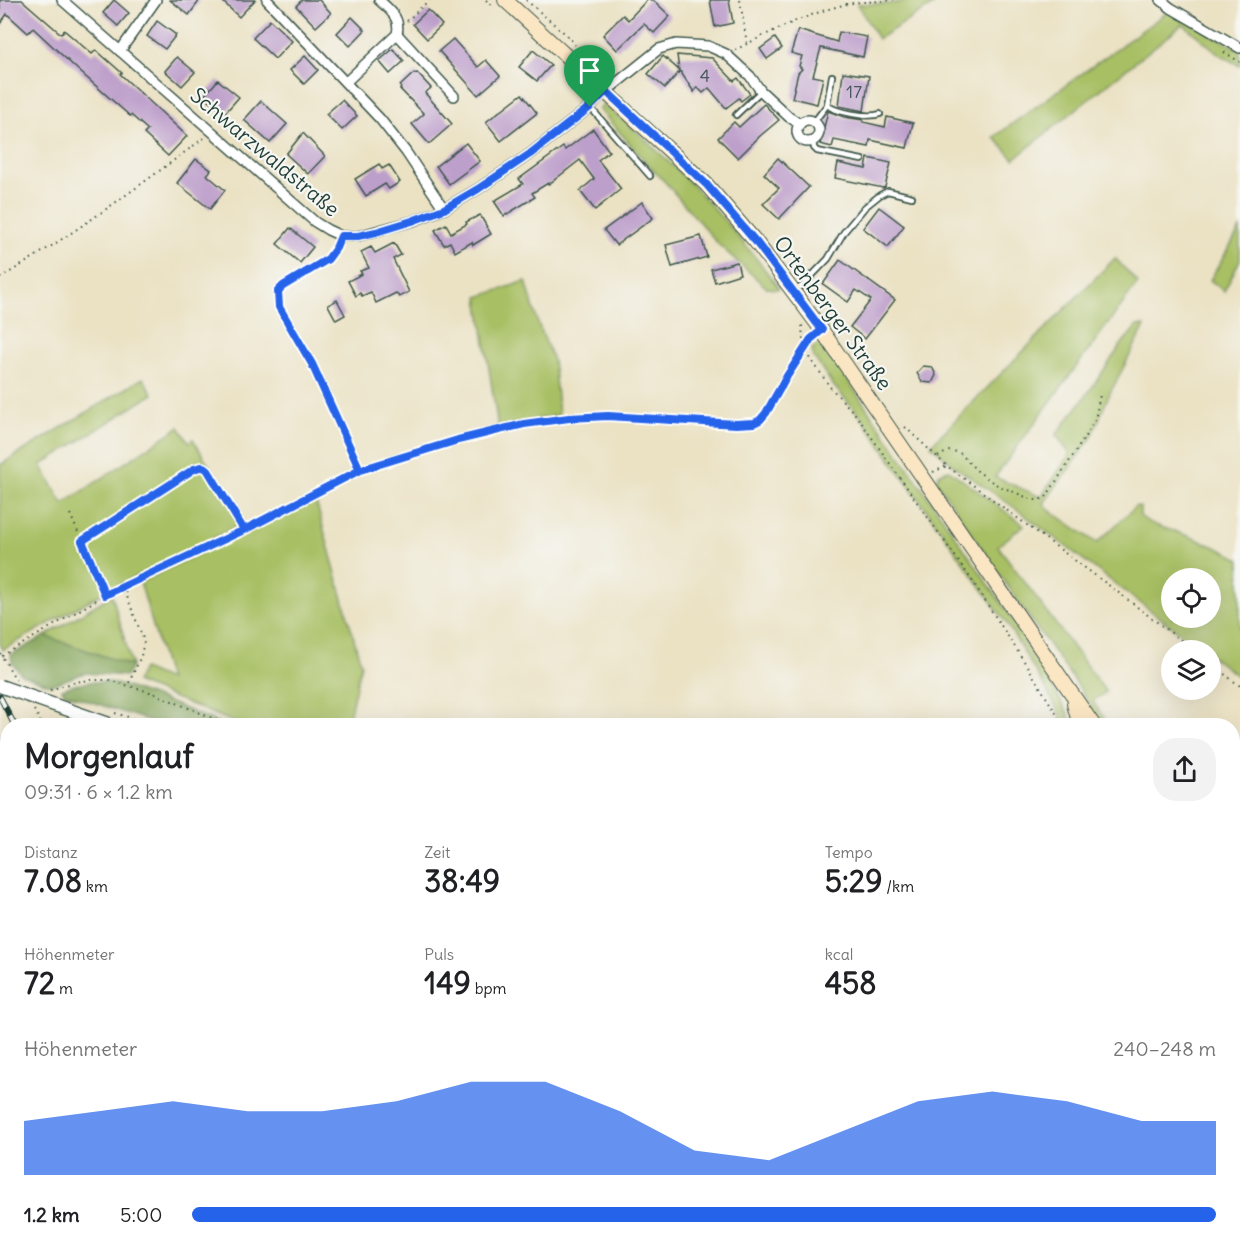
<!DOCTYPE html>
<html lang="de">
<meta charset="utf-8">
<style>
body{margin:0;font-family:Delius,sans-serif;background:#f2f2f2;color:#202124;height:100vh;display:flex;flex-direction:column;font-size:22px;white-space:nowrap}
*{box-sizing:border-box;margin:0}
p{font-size:20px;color:#757577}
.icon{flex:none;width:33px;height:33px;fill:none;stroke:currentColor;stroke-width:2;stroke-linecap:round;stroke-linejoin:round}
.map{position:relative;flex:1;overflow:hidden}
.sheet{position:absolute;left:0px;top:718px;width:1240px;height:532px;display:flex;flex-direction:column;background:#fff;border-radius:24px 24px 0 0;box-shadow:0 6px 24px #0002}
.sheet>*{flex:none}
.buttons{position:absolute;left:1161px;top:568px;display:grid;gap:12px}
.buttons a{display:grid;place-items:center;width:60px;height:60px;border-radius:50%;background:#fff;box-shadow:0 6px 24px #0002;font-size:30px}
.pin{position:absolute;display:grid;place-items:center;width:51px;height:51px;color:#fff;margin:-62px -26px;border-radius:50% 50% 50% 0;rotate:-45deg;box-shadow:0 0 6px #0007}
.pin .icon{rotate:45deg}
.round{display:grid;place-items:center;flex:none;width:63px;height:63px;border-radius:24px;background:#f2f2f2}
.summary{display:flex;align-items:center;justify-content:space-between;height:102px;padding:0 24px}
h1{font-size:33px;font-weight:800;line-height:45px}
.figures{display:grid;grid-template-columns:repeat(3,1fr);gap:9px;height:102px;padding:6px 24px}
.figures div{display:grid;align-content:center}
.figures b{font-size:30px;font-weight:800}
.figures small{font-size:16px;font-weight:400}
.figures p{font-size:16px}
.chart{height:168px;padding:12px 24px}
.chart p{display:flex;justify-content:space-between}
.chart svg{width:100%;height:108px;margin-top:6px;fill:#2563eb;opacity:.7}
ul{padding:0 24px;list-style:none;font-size:20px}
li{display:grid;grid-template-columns:96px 72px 1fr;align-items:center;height:45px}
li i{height:15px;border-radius:8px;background:#2563eb}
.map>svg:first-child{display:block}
</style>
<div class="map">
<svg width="1240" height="1250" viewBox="0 0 1240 1250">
<rect width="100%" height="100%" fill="#f6f6f2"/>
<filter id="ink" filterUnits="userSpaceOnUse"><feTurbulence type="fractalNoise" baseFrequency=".0167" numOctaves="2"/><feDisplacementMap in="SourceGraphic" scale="12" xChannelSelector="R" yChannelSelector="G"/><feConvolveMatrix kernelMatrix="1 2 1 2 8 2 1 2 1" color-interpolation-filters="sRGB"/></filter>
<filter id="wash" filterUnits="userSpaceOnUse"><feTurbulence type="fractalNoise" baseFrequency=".008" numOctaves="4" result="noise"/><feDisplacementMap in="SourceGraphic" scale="24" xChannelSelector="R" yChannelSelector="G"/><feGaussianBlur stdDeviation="1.35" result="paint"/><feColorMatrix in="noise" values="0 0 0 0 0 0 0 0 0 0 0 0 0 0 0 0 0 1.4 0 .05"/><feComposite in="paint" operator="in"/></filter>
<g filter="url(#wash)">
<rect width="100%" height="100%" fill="#ebe2c4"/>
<g fill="#a8bf64" stroke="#647e4c" stroke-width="1.5" fill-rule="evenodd">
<path d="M912,0H941L878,39L857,4H888Z"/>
<path d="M1169,11L1240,50V66L1219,54L1183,24L1014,159L994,137Z"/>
<path d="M603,104C619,117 635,129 649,143C697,187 740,236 779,288L777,289L767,288L719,245L665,182L652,169L599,109Z"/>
<path d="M1240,229V260L1224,291L1210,280Z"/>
<path d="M1115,258L1138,283L995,477L1041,497L1070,454L1056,435L1091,389L1121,345L1137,326H1145L1108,397L1092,437L1044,503L1048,509L1097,543L1136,506L1140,507V516C1151,525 1161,527 1174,531C1197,539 1219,547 1240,559V678L1211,656L1210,651H1204L1015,508L954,466L931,445ZM1172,579H1210V618H1172Z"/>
<path d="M526,281L538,323L553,360L559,415L498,427L478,297Z"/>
<path d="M820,343L824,346L1007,611L1068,713L1072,726H1066L1045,687L1007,624L860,416L833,385L813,356L812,349Z"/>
<path d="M143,378L153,394L41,465L63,504L179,427L189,442L193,439L244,523L97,596L3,650L0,644V465Z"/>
<path d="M949,470L1024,525L998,546L1106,692L1093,701L1109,726H1102L1081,690L1022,607L937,482C937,473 941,472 949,470Z"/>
<path d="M315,498L361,664L347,726H243L136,682L143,669L169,680L140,582Z"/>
<path d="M112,595L132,666L45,636Z"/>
<rect x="0" y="809" width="7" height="38"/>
<path d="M7,918H8L7,1137H0V997Z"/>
<path d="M743,1244H811L824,1250H756Z"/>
<path d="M903,1244H1083L1070,1250H902Z"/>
</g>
<g fill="#86a65a" stroke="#527247" stroke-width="1.5">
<path d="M45,636L132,666L127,676L85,673L51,685L22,675L12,663L11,655Z"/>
<path d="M90,682H109L127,687L161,699L227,726H165L64,693L62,689L73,685Z"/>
<path d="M0,734L7,748V809H1Z"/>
</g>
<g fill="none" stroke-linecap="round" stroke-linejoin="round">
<g stroke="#6cafe1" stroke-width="4">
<path d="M0,798L8,797"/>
<path d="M1233,1125L1240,1115"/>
<path d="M827,1244L839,1250"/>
<path d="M1082,1250L1093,1244"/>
</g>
</g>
<g id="blocks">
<g fill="#bd9fcb">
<path d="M0,0H22L61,34L64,30L92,54L96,50L122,73L120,74L187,136L168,156L144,134L148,130L131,115L130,116L78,70L33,28L28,33L7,14L0,24Z"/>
<path d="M114,0L129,13L118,26L103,13Z"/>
<path d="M170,0H200L189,15Z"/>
<path d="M221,0H255L239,17Z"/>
<path d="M302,0H319L331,13L316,27L296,6Z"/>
<path d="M647,0H653L670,16L654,33L644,24L617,50L603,35L623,15L628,20Z"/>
<path d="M710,0H729L733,23L715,27Z"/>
<path d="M428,10L442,25L427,39L413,24Z"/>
<path d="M352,17L365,30L350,46L337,33Z"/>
<path d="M270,20L292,41L275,59L253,38Z"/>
<path d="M157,21L176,35L165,49L147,36Z"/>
<path d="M798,30L837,42L839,32L867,37L863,57L821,48L813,76L823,78L817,104L792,98L798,73L802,69L799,66L802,56L791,53Z"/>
<path d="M775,38L782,48L767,59L760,49Z"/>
<path d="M453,39L478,67L486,60L500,76L478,95L439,51Z"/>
<path d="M393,49L404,61L390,74L379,61Z"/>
<path d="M533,50L551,65L537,81L519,67Z"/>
<path d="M677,55L712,58L734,81L738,78L750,94L741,101L739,98L726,108L709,88L703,93L697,87L694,92L680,71L665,88L648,74L663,56L679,70Z"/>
<path d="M305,56L318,70L304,84L290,70Z"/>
<path d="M177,57L195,72L182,86L165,71Z"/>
<path d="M843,72L869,76L864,111L839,106Z"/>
<path d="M414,73L415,74L417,73L431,88L425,93L452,124L429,144L412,124L424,114L400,89L401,87L400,86Z"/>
<path d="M218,80L239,97L225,113L204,96Z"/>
<path d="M522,94L537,113L501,141L486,122Z"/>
<path d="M342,100L357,116L342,130L326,114Z"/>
<path d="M261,101L287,124L270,143L244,120Z"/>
<path d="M764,104L779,120L760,136L738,158L718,138L734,122L739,127Z"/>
<path d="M828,111L844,117L863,120V122L885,127L887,117L913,123L907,148L870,140L869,147L834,140L832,147L820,144Z"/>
<path d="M593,129L609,151L598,160L621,189L595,210L580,191L594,179L580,160L549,184L548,183L532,193L535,197L504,216L494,201L523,184L519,179L563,147L565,150Z"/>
<path d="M303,133L325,156L308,174L286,154Z"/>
<path d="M466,143L480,161L449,184L436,166Z"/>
<path d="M778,158L809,187L779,219L763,204L779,188L764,174Z"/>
<path d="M868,158L891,163L885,187L883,188L835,178L838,163L866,169Z"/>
<path d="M196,159L211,170L207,175L225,190L210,209L177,183Z"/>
<path d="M379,164L382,169L389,165L400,182L389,189L385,184L366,196L355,179Z"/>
<path d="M642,202L653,218L616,245L604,230Z"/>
<path d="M879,207L904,226L888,247L863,228Z"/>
<path d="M480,215L491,234L473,245L472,242L455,252L450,242L444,245L435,230L446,224L451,233L467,224L466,222Z"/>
<path d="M290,228L313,247L300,263L277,244Z"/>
<path d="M701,236L707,257L672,267L666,245Z"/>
<path d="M394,243L401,255L393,259L409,292L399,297L396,293L376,303L371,292L362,296L360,293L356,296L348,281L362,274L360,271L369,268L361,252L371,247L375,253Z"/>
<path d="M840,260L895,300L865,339L850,327L871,300L856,290L848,302L823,284Z"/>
<path d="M737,262L740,274L715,282L711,269Z"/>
<path d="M337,300L345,315L336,320L328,305Z"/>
<path d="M923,366L932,367L936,375L932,383L922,382L917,373Z"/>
</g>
</g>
</g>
<g filter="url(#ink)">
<use href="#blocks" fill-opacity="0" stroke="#3e564a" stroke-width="1.5"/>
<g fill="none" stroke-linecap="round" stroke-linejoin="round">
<defs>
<g id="service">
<path d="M827,105C837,113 869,118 880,114"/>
<path d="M590,107L650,176"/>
<path d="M736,115L761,91"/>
<path d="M814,122L827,105L832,76"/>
<path d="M813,141L814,148L817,151L862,160"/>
<path d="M796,290L802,286L828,259L844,232L865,207L880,195L888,191L912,197"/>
</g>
<g id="minor">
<path d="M62,0L315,222L328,230L341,236H358L413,221L444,209L478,189L530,154L590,107L599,97L659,49L676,44L708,46L726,54L750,76L761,91L789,117L800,124"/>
<path d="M267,0L380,119L406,152L444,209"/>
<path d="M1161,0L1171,8L1240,48"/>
<path d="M397,34L454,96"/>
<path d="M120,51L156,0"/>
<path d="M346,82L397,34C401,18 390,10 379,0"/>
<circle cx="808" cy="131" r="11"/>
</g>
<path id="tertiary" d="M1233,920L1240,934"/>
<g id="secondary">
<path d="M505,0L706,184L756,242L816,322L1094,726"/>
<path d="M1074,704L1080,726"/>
<path d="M869,1250L873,1244"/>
</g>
</defs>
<use href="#service" stroke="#3e564a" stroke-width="8"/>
<use href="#minor" stroke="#3e564a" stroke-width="12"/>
<use href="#tertiary" stroke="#3e564a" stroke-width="15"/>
<use href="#secondary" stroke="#3e564a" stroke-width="16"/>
<g stroke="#3e564a" stroke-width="2" stroke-dasharray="1.5 4.5" stroke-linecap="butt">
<path d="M486,0L493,7"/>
<path d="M526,0L569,37L575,45"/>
<path d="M740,0L747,44"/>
<path d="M407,21L429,0"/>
<path d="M735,50C770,32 809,13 847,4C862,1 878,2 894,0"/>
<path d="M1224,52L1240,62"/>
<path d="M336,246L328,259L283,286C276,293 277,297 279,307L312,364L360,470"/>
<path d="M0,278C71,236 138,187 204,138"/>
<path d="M813,337L805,348L811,359L830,387L856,415L971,579L1031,672L1057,715L1061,726"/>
<path d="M905,427L947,466L1111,587L1195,651"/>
<path d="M938,457L948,451L959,452L976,470L995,484L1033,500H1039L1046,497L1078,448L1095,420L1100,395"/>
<path d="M933,472L947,466"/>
<path d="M70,514L105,594"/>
<path d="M82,541L194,469L203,467L207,469L244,530"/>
<path d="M123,586L144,641L141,656L128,685"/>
<path d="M0,653L16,680"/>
<path d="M2,656L105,595L244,530L360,470L458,440L524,424L569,418L608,416L663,418L736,424L754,423L760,420L766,413L787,376L805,348L803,342L802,325"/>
<path d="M1210,663L1240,686"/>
<path d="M50,690L75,682L90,680H109L153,693L231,726"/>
<path d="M34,710L43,726"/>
<path d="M115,713L158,726"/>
<path d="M0,851H8"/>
<path d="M1233,857L1240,841"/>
<path d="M0,923L8,922"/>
<path d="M0,926L4,938L0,971"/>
<path d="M1233,963L1240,973"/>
<path d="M1233,1138L1240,1129"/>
<path d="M311,1244L314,1250"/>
<path d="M483,1250L484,1244"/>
<path d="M709,1250L713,1244"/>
<path d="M897,1250L899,1244"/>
<path d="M1170,1250L1172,1244"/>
</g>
<use href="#service" stroke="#fff" stroke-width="4.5"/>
<use href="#minor" stroke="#fff" stroke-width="9"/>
<use href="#tertiary" stroke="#fff" stroke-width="12"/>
<use href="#secondary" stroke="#fbe6c4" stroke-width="14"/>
<defs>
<g id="rail">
<path d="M0,697L15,726"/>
<path d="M282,1244L285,1250"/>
</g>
</defs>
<use href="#rail" stroke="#1f3d34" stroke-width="6"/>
<use href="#rail" stroke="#f6f6f2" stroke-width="4" stroke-dasharray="11" stroke-linecap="butt"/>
<defs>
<path id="tertiary-bridge" d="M0,686L109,724"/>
</defs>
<use href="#tertiary-bridge" stroke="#3e564a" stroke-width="15" stroke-linecap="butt"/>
<use href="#tertiary-bridge" stroke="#fff" stroke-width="12"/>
</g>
</g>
<g fill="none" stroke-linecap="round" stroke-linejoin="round" filter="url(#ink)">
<defs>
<path id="route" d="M590,107L530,154L478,189L444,209L412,221L376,232L358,236H341L336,248L328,259L283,286L278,291L279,307L312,364L360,470L244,530L105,595L82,541L194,469C199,467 202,466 207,469L244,530L360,470L458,440L524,424L569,418L608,416L736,424L754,423L760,420L766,413L787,376L811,339L822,330L756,242L706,184L606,91L590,107"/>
</defs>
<use href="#route" stroke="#fff" stroke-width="12"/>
<use href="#route" stroke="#2563eb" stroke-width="8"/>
</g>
<g text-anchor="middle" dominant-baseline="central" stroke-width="4.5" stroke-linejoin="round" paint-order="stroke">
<g font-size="18" fill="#46565a">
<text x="705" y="75">4</text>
<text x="854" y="91">17</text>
</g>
<g font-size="21" fill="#1f3d34" stroke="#f6f6f2">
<text transform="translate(265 152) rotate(40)">Schwarzwaldstraße</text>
<text transform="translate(833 313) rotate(54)">Ortenberger Straße</text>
</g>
</g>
</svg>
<div class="buttons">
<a><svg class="icon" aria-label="locate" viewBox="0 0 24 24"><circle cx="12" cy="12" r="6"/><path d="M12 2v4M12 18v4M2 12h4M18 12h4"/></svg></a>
<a><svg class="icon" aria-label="layers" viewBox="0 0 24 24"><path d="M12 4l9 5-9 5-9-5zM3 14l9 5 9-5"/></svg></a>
</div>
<div class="pin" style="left:590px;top:107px;background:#1e9e55"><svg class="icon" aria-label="arrive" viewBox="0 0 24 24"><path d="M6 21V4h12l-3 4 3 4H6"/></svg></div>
<section class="sheet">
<div class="summary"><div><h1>Morgenlauf</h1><p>09:31 · 6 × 1.2 km</p></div><a class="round"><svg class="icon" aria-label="share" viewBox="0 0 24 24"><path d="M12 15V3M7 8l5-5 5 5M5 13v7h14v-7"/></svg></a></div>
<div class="figures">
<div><p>Distanz</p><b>7.08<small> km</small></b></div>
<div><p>Zeit</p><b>38:49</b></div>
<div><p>Tempo</p><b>5:29<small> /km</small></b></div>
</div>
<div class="figures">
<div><p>Höhenmeter</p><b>72<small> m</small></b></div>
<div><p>Puls</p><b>149<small> bpm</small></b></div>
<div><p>kcal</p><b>458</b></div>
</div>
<div class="chart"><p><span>Höhenmeter</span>240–248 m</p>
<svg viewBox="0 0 160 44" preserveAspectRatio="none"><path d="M0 44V22L10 18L20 14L30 18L40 18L50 14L60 6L70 6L80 18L90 34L100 38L110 26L120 14L130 10L140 14L150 22L160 22V44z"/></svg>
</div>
<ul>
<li><b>1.2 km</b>5:00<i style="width:100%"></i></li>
</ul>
</section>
</div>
